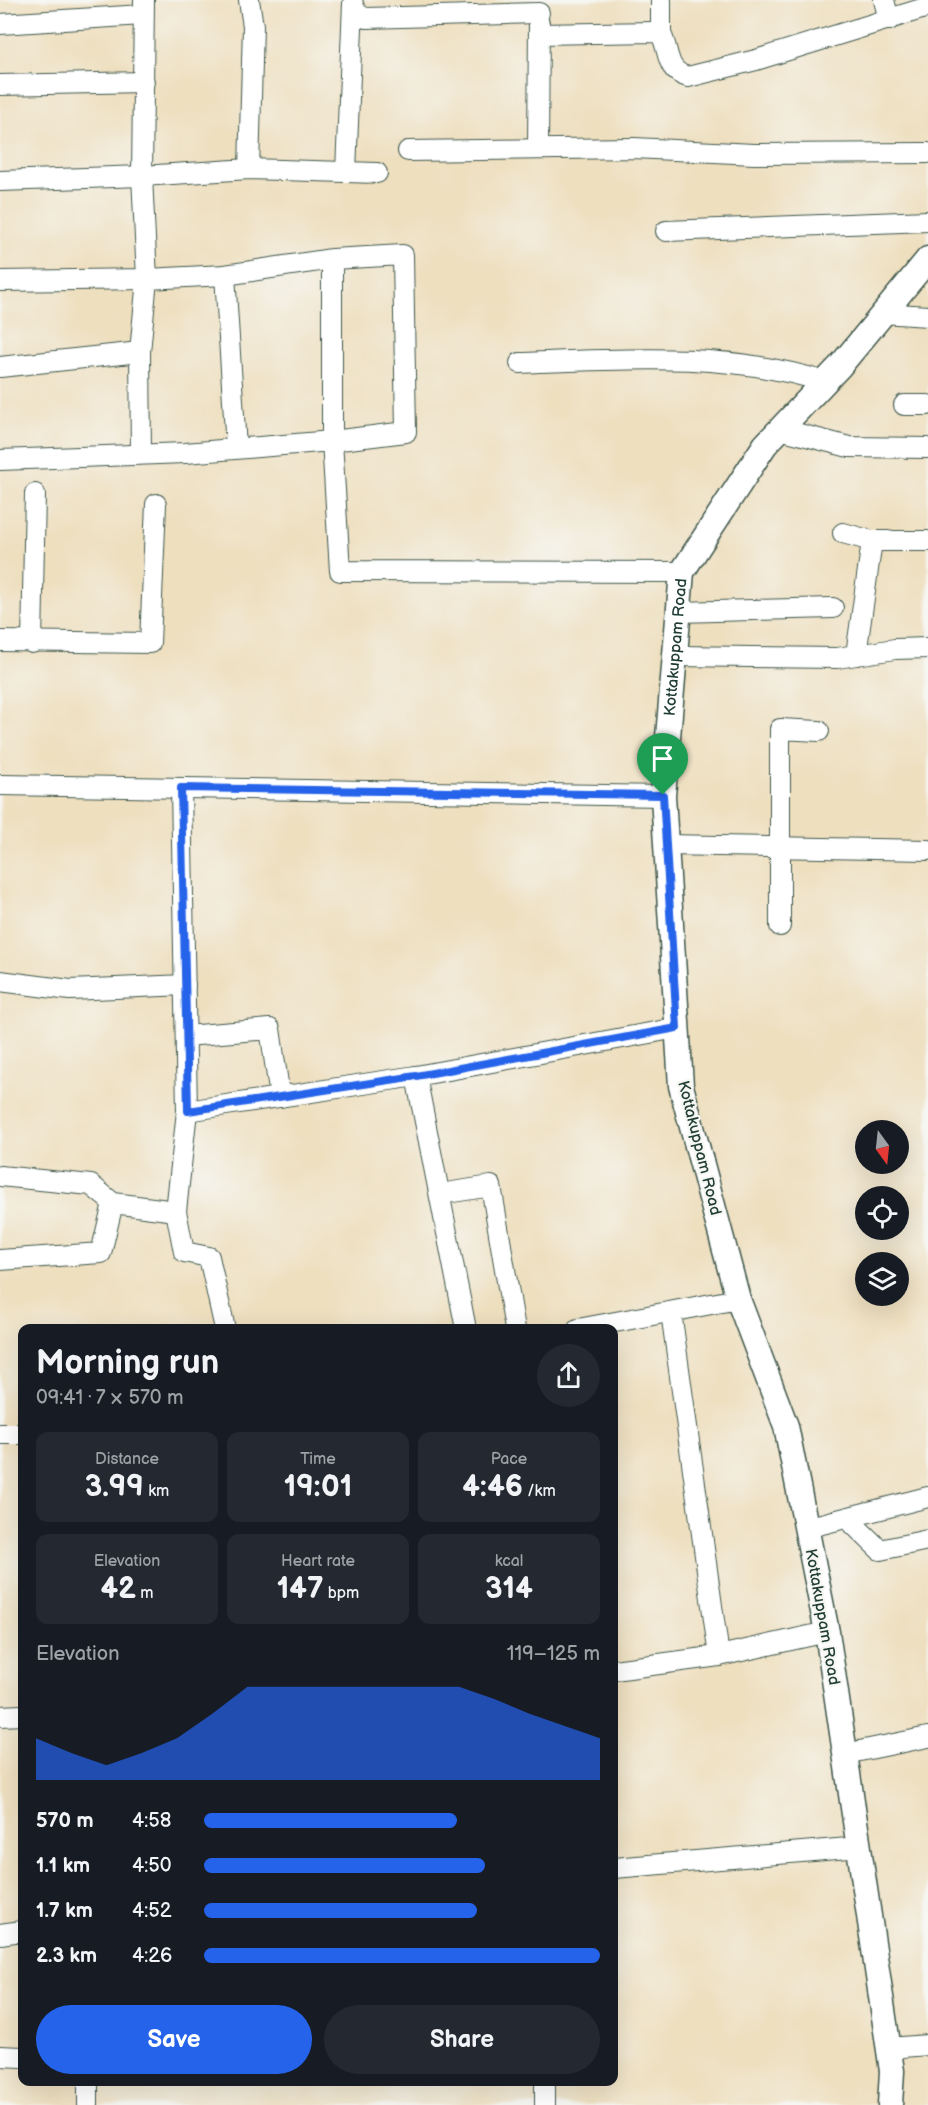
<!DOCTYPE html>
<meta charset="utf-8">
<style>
body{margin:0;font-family:"Balsamiq Sans",sans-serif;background:#242831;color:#f1f3f6;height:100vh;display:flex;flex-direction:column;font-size:22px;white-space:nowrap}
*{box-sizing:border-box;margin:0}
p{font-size:20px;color:#9ea1a6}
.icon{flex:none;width:33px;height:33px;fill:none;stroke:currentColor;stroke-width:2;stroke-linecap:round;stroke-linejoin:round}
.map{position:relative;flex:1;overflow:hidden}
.details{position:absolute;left:18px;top:1324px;width:600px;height:762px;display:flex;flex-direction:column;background:#171b24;border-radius:12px;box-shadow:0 6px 24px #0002}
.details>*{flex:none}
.needle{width:39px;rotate:165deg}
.controls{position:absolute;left:855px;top:1120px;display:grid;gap:12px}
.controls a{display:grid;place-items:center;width:54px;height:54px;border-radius:50%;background:#171b24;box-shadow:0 6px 24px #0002;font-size:30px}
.pin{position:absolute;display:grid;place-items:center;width:51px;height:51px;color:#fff;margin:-62px -26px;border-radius:50% 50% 50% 0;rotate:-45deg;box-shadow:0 0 6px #0007}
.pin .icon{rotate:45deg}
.round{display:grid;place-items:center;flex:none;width:63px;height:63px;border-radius:32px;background:#242831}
.summary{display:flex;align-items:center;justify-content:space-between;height:102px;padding:0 18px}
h1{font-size:33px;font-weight:700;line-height:45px}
.figures{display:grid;grid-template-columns:repeat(3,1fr);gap:9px;height:102px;padding:6px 18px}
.figures div{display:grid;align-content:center;border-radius:12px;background:#242831;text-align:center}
.figures b{font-size:30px;font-weight:700}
.figures small{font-size:16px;font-weight:400}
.figures p{font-size:16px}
.chart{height:168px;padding:12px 18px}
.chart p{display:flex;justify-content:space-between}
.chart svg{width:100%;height:108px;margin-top:6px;fill:#2563eb;opacity:.7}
.button{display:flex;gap:12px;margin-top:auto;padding:12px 18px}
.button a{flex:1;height:69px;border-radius:36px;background:#2563eb;color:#fff;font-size:24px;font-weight:700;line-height:69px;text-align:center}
.button a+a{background:#242831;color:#f1f3f6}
ul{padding:0 18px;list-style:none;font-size:20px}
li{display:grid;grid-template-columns:96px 72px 1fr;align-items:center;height:45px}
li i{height:15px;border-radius:8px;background:#2563eb}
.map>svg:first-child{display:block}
</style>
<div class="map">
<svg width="928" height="2105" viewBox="0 0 928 2105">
<rect width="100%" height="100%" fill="#f6f6f2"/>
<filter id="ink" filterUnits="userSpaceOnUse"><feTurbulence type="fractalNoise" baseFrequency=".0167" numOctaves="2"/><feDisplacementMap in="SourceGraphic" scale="12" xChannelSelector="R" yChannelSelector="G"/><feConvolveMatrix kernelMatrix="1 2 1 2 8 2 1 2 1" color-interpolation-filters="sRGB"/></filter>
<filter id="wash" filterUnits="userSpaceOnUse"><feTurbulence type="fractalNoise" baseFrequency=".008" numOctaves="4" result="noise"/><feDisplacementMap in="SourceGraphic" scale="24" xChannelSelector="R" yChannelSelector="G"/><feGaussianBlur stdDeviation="1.35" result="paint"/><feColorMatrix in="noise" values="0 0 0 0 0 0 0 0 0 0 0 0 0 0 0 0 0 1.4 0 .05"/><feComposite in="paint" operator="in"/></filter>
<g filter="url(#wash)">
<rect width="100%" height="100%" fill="#eedfbf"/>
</g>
<g filter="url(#ink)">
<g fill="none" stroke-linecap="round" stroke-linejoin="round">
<defs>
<g id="minor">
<path d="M884,0L889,20"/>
<path d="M355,9L359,15L366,18L539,13"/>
<path d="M0,24L143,15"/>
<path d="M539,34L654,32L661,34C670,51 665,71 688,77L756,60L928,7"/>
<path d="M661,34V0"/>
<path d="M0,85L144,82"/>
<path d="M538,149L539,23"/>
<path d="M408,151L634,148L754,154L928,153"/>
<path d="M249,169L253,26L249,0"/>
<path d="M346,171L353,3"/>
<path d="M0,181L142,176L144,0"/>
<path d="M666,231L928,221"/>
<path d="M225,275L236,448"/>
<path d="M0,281L147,279L142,176L249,169L377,173"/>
<path d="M882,313L928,316"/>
<path d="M520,363C621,359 728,351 825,382"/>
<path d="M0,367L140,352"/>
<path d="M904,405H928"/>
<path d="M780,429L849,447L928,448"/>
<path d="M141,454L140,352L147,279L225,275L332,259L403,255L406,432L332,441V259"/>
<path d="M0,460L185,453L332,441L340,571L682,572"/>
<path d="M843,533L872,541H928"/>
<path d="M679,612L833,608"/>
<path d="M0,641L150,643L156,504"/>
<path d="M32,643L35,494"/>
<path d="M856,655L872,541"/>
<path d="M675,656L837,658L895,649L928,648"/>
<path d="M0,785L663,796"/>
<path d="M181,788L187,1111L176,1211L184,1252L209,1257L225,1329"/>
<path d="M666,845L928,850"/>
<path d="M780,926V729L819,731"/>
<path d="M0,981L70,990L185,985"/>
<path d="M186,1036L270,1029L280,1097"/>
<path d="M187,1111L416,1076"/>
<path d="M0,1176L91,1185L113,1203L176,1211"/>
<path d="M440,1194L491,1186L515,1329"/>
<path d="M0,1260L101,1253L113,1203"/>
<path d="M466,1329L416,1076L677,1028"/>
<path d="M578,1329L738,1299"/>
<path d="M0,1434H22"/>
<path d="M847,1518L880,1550L928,1540"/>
<path d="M806,1528L928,1497"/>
<path d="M719,1656L827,1632"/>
<path d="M614,1670L719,1656L671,1312"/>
<path d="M0,1716L22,1715"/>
<path d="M845,1754L928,1737"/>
<path d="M614,1868L860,1847"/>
<path d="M0,1934L22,1931"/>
<path d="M889,2048L928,2045"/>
<path d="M0,2056L22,2057"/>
<path d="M88,2105V2082"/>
<path d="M545,2105V2082"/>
</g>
<g id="tertiary">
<path id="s1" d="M890,2105L892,2071L827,1632L786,1426L738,1299L681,1086L663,796L682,572L765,445L840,366L928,259"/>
</g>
</defs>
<use href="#minor" stroke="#3e5549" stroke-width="22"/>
<use href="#tertiary" stroke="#3e5549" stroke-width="27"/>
<use href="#minor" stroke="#fff" stroke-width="20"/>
<use href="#tertiary" stroke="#fff" stroke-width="24"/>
</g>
</g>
<g fill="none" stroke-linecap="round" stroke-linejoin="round" filter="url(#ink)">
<defs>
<path id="route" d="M181,788L663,795L677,1028L416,1076L188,1111Z"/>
</defs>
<use href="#route" stroke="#fff" stroke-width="12"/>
<use href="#route" stroke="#2563eb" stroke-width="8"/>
</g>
<g text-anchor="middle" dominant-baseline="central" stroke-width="4.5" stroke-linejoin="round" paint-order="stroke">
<g font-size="16" fill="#1f3d34" stroke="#f6f6f2">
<text stroke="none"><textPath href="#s1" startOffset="1484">Kottakuppam Road</textPath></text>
<text transform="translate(699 1148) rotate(76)">Kottakuppam Road</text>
<text transform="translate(822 1617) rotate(80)">Kottakuppam Road</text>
</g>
</g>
</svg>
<div class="controls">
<a><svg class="needle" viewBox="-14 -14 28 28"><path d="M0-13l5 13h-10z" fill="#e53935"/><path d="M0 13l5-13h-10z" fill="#9ea1a6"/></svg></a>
<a><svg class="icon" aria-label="locate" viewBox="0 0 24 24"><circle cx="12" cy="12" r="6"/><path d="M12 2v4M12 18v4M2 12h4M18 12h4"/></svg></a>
<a><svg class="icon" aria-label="layers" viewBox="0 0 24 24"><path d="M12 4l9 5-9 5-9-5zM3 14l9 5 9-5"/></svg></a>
</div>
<div class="pin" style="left:663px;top:795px;background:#1e9e55"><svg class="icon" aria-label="arrive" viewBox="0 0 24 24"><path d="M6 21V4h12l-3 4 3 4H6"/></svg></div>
<section class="details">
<div class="summary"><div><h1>Morning run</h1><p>09:41 · 7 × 570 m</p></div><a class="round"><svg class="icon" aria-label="share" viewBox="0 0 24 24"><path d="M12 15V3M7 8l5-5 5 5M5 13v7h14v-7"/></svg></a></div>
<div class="figures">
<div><p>Distance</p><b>3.99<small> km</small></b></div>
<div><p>Time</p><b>19:01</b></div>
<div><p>Pace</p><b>4:46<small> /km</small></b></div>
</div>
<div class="figures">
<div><p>Elevation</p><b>42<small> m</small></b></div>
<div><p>Heart rate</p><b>147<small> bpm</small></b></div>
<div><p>kcal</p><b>314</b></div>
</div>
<div class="chart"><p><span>Elevation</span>119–125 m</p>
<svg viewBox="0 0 160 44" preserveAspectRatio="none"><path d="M0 44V27L10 33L20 38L30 33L40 27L50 17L60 6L70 6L80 6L90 6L100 6L110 6L120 6L130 11L140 17L150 22L160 27V44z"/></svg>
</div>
<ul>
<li><b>570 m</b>4:58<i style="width:64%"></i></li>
<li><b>1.1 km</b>4:50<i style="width:71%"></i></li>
<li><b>1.7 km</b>4:52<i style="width:69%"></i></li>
<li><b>2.3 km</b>4:26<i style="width:100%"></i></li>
</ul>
<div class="button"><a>Save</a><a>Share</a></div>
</section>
</div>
